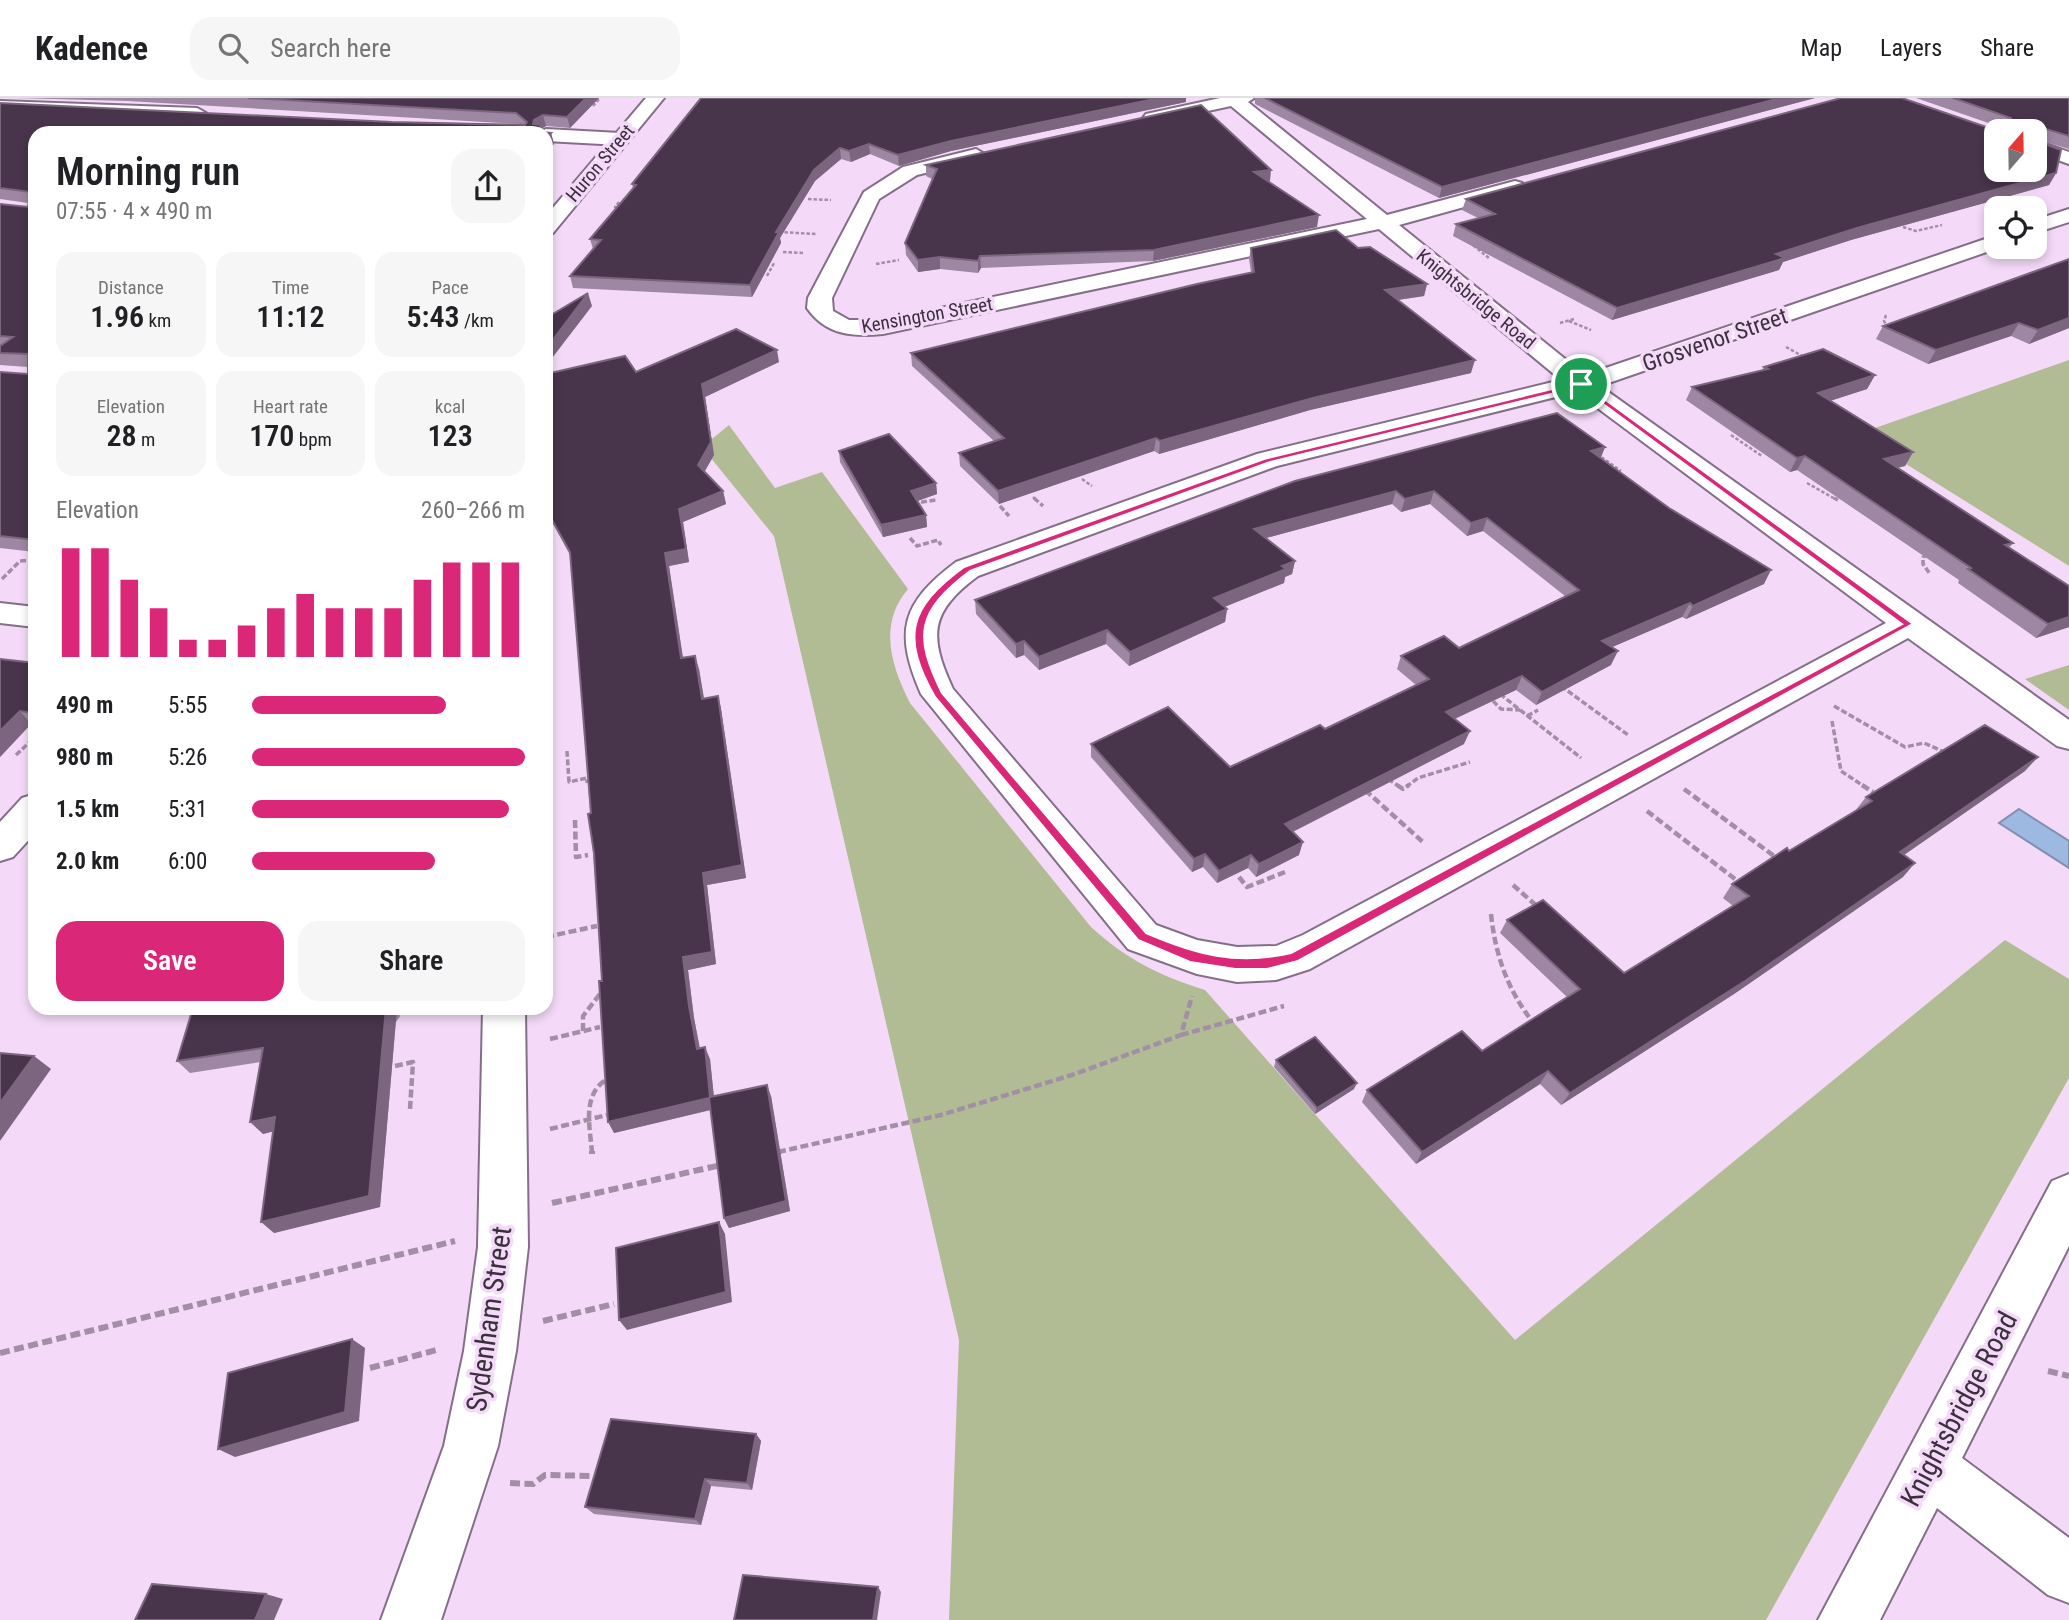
<!DOCTYPE html>
<meta charset="utf-8">
<style>
body{margin:0;font-family:"Roboto Condensed",sans-serif;background:#f6f6f6;color:#202124;height:100vh;display:flex;flex-direction:column;font-size:26px;white-space:nowrap}
*{box-sizing:border-box;margin:0}
p{font-size:23px;color:#757577}
.icon{flex:none;width:38px;height:38px;fill:none;stroke:currentColor;stroke-width:2;stroke-linecap:round;stroke-linejoin:round}
.map{position:relative;flex:1;overflow:hidden}
.drawer{position:absolute;left:28px;top:28px;width:525px;height:889px;display:flex;flex-direction:column;background:#fff;border-radius:21px;box-shadow:0 4px 10px #0003}
.drawer>*{flex:none}
.needle{width:46px;rotate:20deg}
.fabs{position:absolute;left:1984px;top:21px;display:grid;gap:14px}
.fabs a{display:grid;place-items:center;width:63px;height:63px;border-radius:14px;background:#fff;box-shadow:0 4px 10px #0003;font-size:35px}
.pin{position:absolute;display:grid;place-items:center;width:60px;height:60px;color:#fff;margin:-30px;border:4px solid #fff;border-radius:50%;box-shadow:0 2px 7px #0007}
.round{display:grid;place-items:center;flex:none;width:74px;height:74px;border-radius:21px;background:#f6f6f6}
.headline{display:flex;align-items:center;justify-content:space-between;height:119px;padding:0 28px}
h1{font-size:38px;font-weight:600;line-height:52px}
.stats{display:grid;grid-template-columns:repeat(3,1fr);gap:10px;height:119px;padding:7px 28px}
.stats div{display:grid;align-content:center;border-radius:18px;background:#f6f6f6;text-align:center}
.stats b{font-size:30px;font-weight:600}
.stats small{font-size:19px;font-weight:400}
.stats p{font-size:19px}
.chart{height:196px;padding:14px 28px}
.chart p{display:flex;justify-content:space-between}
.chart svg{width:100%;height:126px;margin-top:7px;stroke:#db2777;stroke-width:6}
.action{display:flex;gap:14px;margin-top:auto;padding:14px 28px}
.action a{flex:1;height:80px;border-radius:21px;background:#db2777;color:#fff;font-size:28px;font-weight:600;line-height:80px;text-align:center}
.action a+a{background:#f6f6f6;color:#202124}
ul{padding:0 28px;list-style:none;font-size:23px}
li{display:grid;grid-template-columns:112px 84px 1fr;align-items:center;height:52px}
li i{height:18px;border-radius:9px;background:#db2777}
header{display:flex;align-items:center;gap:42px;box-sizing:border-box;height:98px;padding:0 35px;background:#fff;border-bottom:2px solid #e0e0e0}
header strong{font-size:33px}
nav{display:flex;gap:38px;margin-inline-start:auto;font-size:24px}
.search{width:490px;height:63px;background:#f6f6f6;display:flex;align-items:center;gap:18px;box-sizing:border-box;padding:0 24px;border-radius:21px;color:#757577;font-size:26px}
.map>svg:first-child{display:block}
</style>
<header>
<strong>Kadence</strong>
<div class="search"><svg class="icon" aria-label="search" viewBox="0 0 24 24"><circle cx="10" cy="10" r="6"/><path d="M15 15l6 6"/></svg>Search here</div>
<nav><a>Map</a><a>Layers</a><a>Share</a></nav>
</header>
<div class="map">
<svg width="2069" height="1522" viewBox="0 0 2069 1522">
<rect width="100%" height="100%" fill="#f4daf8"/>
<g fill="#b1bc94">
<path d="M2069,262V468L1858,336Z"/>
<path d="M729,327L775,390L822,374L908,491C878,526 891,568 910,605L1091,829C1126,861 1160,878 1205,892L1515,1242L2005,842L2069,881V980L1766,1522H949L959,1242L774,438L702,349Z"/>
<path d="M2069,567V612L2025,581Z"/>
</g>
<path fill="#9db9e1" stroke="#8090b0" stroke-width="2" d="M2019,711L2069,743V770L1999,725Z"/>
<g fill="none" stroke-linecap="round" stroke-linejoin="round">
<defs>
<g id="minor">
<path d="M1220,0H1254L1248,4L1387,117L1515,83L1522,85L1525,89L1522,93L1399,127L1585,277L1997,137V149H2001L1600,288L2069,622V651L2057,648L1908,540L1310,871L1276,882L1237,884L1197,876L1128,851L921,596C894,534 901,505 956,464L1257,356L1561,282L1379,131L883,236C852,239 826,237 807,210L808,200L864,94L903,69L976,51L986,57L983,61L917,77L879,101L832,200L833,213L849,222H883L1367,121L1231,8L1152,25L1143,20L1146,16ZM1576,294L1886,525L1303,837L1276,848L1237,849L1197,842L1156,827L953,591C928,537 930,514 978,478L1277,368Z"/>
<path d="M0,3L197,10L206,15L197,20L0,13Z"/>
<path d="M546,31L620,35L629,41L620,47L546,43V35H538Z"/>
<path d="M2035,42L2069,54V66L2035,54Z"/>
<path d="M2069,111V124L2035,135V122Z"/>
<path d="M0,505L35,509V529L0,525Z"/>
<path d="M483,910H525L528,1149L516,1253L498,1348L441,1522H381L444,1348L464,1253L478,1149Z"/>
<path d="M2069,1076V1148L1962,1360L2069,1440V1505L2048,1497L1937,1410L1880,1522H1818L2052,1083Z"/>
</g>
<g id="secondary">
<path d="M646,0H664L553,135L546,137V118Z"/>
<path d="M35,696V735L13,759L0,763V724L22,700Z"/>
</g>
</defs>
<use href="#minor" stroke="#846e88" stroke-width="4"/>
<use href="#secondary" stroke="#846e88" stroke-width="4"/>
<g stroke="#a28fa5" stroke-width="2.5" stroke-dasharray="3.5 2" stroke-linecap="butt">
<path d="M593,8L600,0"/>
<path d="M808,101L831,102"/>
<path d="M619,104L615,109H620"/>
<path d="M1903,129L1916,133L1942,127"/>
<path d="M779,134L816,136"/>
<path d="M1469,144L1490,161"/>
<path d="M783,154L803,155"/>
<path d="M876,166L899,162"/>
<path d="M767,178L774,165"/>
<path d="M1886,217L1884,223L1888,230"/>
<path d="M1569,223L1591,232"/>
<path d="M1560,225L1574,221"/>
<path d="M1786,249L1806,260"/>
<path d="M1731,337L1762,358"/>
<path d="M1597,356L1621,373"/>
<path d="M1082,381L1092,388"/>
<path d="M1807,385L1837,402"/>
<path d="M1033,399L1036,402"/>
</g>
<g stroke="#a28fa5" stroke-width="3.5" stroke-dasharray="6 2.5" stroke-linecap="butt">
<path d="M1034,400L1043,408"/>
<path d="M1834,400L1838,402"/>
<path d="M913,401L922,404L936,402"/>
<path d="M1000,408L1009,418"/>
<path d="M910,440L917,448L938,442L941,447"/>
<path d="M1928,457L1923,459V466L1930,476"/>
<path d="M2,481L20,463L35,462"/>
<path d="M1561,588L1628,637"/>
<path d="M1500,596L1581,660"/>
<path d="M1493,603L1501,611L1520,612"/>
<path d="M1834,608L1905,649L1924,645L1942,653"/>
<path d="M1527,618L1538,612"/>
<path d="M1832,623L1841,673L1865,689"/>
<path d="M567,653L569,684L587,680V685"/>
<path d="M16,657L35,639"/>
<path d="M1388,681L1400,689"/>
<path d="M1406,689L1418,680L1470,664"/>
</g>
<g stroke="#a28fa5" stroke-width="4.5" stroke-dasharray="8 3.5" stroke-linecap="butt">
<path d="M1397,687L1403,691L1409,687"/>
<path d="M1862,687L1873,694"/>
<path d="M1684,691L1778,761"/>
<path d="M1365,692L1424,745"/>
<path d="M1647,713L1735,781"/>
<path d="M575,722L576,759L588,757"/>
<path d="M1239,779L1247,789L1285,774"/>
<path d="M1513,787L1539,810"/>
<path d="M1491,816C1495,854 1506,888 1529,919"/>
<path d="M546,839L597,828"/>
<path d="M394,923L403,910"/>
<path d="M583,933V918L603,892"/>
<path d="M1181,937L1284,908"/>
<path d="M550,941L600,929"/>
<path d="M395,968L413,964L410,1011"/>
<path d="M550,1031L607,1017"/>
<path d="M778,1054L941,1017L1072,977L1181,937L1192,898"/>
<path d="M592,1055C590,1028 581,995 609,980"/>
</g>
<g stroke="#a28fa5" stroke-width="6" stroke-dasharray="10 4.5" stroke-linecap="butt">
<path d="M592,1053V1056"/>
<path d="M778,1054L781,1053"/>
<path d="M552,1105L721,1067"/>
<path d="M543,1223L614,1206"/>
<path d="M0,1255L455,1143"/>
<path d="M370,1270L440,1251"/>
<path d="M2048,1273L2069,1278"/>
<path d="M510,1385L533,1386L545,1377L595,1378"/>
</g>
<use href="#minor" fill="#fff" fill-rule="evenodd"/>
<use href="#secondary" fill="#fff" fill-rule="evenodd"/>
</g>
<g fill="#9e87a2">
<path d="M16,0H599L570,30L546,28L541,31L542,34L551,35L554,46L546,53V35H35V454L0,450V274L28,276V269L0,267V106L28,109V105L0,101V5L392,24L519,26L128,3Z"/>
<path d="M701,0H1186V4L951,53L899,68L870,56L851,64L841,61L815,83L780,140L781,145L752,199L573,190L570,178L593,151L590,141L633,90L632,86Z"/>
<path d="M1255,0H1815L1439,100L1255,6Z"/>
<path d="M1916,0H2069V51L2039,42V44L2056,75L2049,87L1851,142L1783,164L1779,172L1612,222L1453,138L1456,126L1478,120L1462,112L1466,101L1995,32H2002L2003,30Z"/>
<path d="M926,67L1270,83L1268,84L1317,129L1153,163L981,170L978,175L940,171L918,174L906,157L905,145L932,81L926,78Z"/>
<path d="M1251,150H1358L1427,186L1424,198L1398,202L1471,275L1310,312L1159,356L1154,353L999,406L960,368L959,355L994,343L912,268L911,255L1251,174L1249,161Z"/>
<path d="M2069,161V230L2029,246L2011,238L1928,266L1876,241L1883,228Z"/>
<path d="M779,264L705,299L714,357L704,374L723,393L726,406L683,424L689,464L669,468L683,560L699,571L704,600L718,598L721,611L746,780L707,787L716,866L688,872L694,920L700,950L710,961L714,999L771,998L790,1113L729,1130L724,1120L711,1012L614,1035L571,459L552,424L546,422V276L636,274Z"/>
<path d="M1764,269L1875,277L1867,291L1830,303L1913,354L1905,368L1897,370L2013,445L2009,450L2069,529L2036,540L1958,485L1959,482L1797,372L1790,374L1686,302L1692,289L1762,272Z"/>
<path d="M1605,349L1600,360L1764,486L1686,521L1682,519L1612,549L1611,567L1536,607L1516,592L1455,621L1464,646L1293,734L1299,757L1256,779L1248,770L1217,785L1203,769L1192,774L1091,659V646L1230,669L1325,631L1416,587L1397,571L1401,558L1459,550L1565,498L1483,433L1467,438L1430,406L1401,414L1392,406L1266,440L1295,463L1292,476L1285,479L1284,485L1224,509L1227,511L1225,524L1129,568L1106,546L1039,572L1024,557L1016,560L976,516L975,502L1295,383Z"/>
<path d="M839,353L936,385L937,396L917,403L926,417L927,429L883,439L840,364Z"/>
<path d="M35,565V627L31,626L0,659Z"/>
<path d="M2025,673L1904,757L1903,779L1734,896L1561,1007L1540,986L1416,1066L1362,1004L1367,992L1482,953L1567,899L1500,835L1507,822L1624,875L1733,808L1723,800L1732,786L1855,713L1866,699Z"/>
<path d="M193,910H397L380,1109L274,1135L273,1033L263,1036L261,964L190,975L177,963Z"/>
<path d="M1276,962L1354,991L1315,1016L1274,969Z"/>
<path d="M756,1336L761,1343L752,1392L711,1388L701,1427L594,1416L585,1409Z"/>
</g>
<g fill="#7c667f">
<path d="M586,0H599L570,30L567,19Z"/>
<path d="M1159,0H1186V4L951,53L899,68L898,57L951,43Z"/>
<path d="M1780,0H1815L1439,100L1442,89Z"/>
<path d="M543,17L546,28L541,31L543,35L533,26L534,22Z"/>
<path d="M551,35L554,46L546,53V39Z"/>
<path d="M869,46L870,56L851,64L849,53Z"/>
<path d="M840,50L841,61L815,83L780,140L781,145L752,199L750,187L776,134L814,72Z"/>
<path d="M1271,72L1270,83L1253,86L1254,74Z"/>
<path d="M2056,75L2049,87L1851,142L1783,164L1779,172L1612,222L1617,210L1776,156L1857,130Z"/>
<path d="M1319,117L1317,129L1153,163L1154,152Z"/>
<path d="M980,158L981,170L978,175V163Z"/>
<path d="M940,159V171L918,174V162Z"/>
<path d="M1427,186L1424,198L1383,204L1385,192Z"/>
<path d="M588,195L592,208L546,268V251Z"/>
<path d="M2069,220V230L2029,246L2038,232Z"/>
<path d="M2019,225L2011,238L1928,266L1936,252Z"/>
<path d="M777,252L779,264L705,299L714,357L701,380L698,367L702,286Z"/>
<path d="M1475,262L1471,275L1310,312L1159,356L1160,343L1313,300Z"/>
<path d="M1875,277L1867,291L1811,309L1818,295Z"/>
<path d="M1156,340L1154,353L999,406L998,393Z"/>
<path d="M1605,349L1600,362L1591,353Z"/>
<path d="M1913,354L1905,368L1875,375L1884,361Z"/>
<path d="M1805,358L1797,372L1790,374L1797,360Z"/>
<path d="M936,385L937,396L912,405L911,393Z"/>
<path d="M723,393L726,406L683,424L689,464L669,468L685,574L681,560L665,455L679,411Z"/>
<path d="M1396,393L1392,406L1251,444L1254,431Z"/>
<path d="M1434,393L1430,406L1401,414L1405,401Z"/>
<path d="M926,417L927,429L883,439L881,427Z"/>
<path d="M1487,420L1483,433L1467,438L1471,425Z"/>
<path d="M1295,463L1292,476L1285,479L1284,485L1212,514L1214,500Z"/>
<path d="M1771,472L1764,486L1686,521L1693,508Z"/>
<path d="M1690,505L1682,519L1596,556L1602,543Z"/>
<path d="M1227,511L1225,524L1129,568L1130,554Z"/>
<path d="M2069,519V529L2036,540L2048,526Z"/>
<path d="M1107,532L1106,546L1039,572V559Z"/>
<path d="M1024,543V557L1016,560V546Z"/>
<path d="M1618,553L1611,567L1536,607L1542,594Z"/>
<path d="M695,558L699,571L706,614L702,601Z"/>
<path d="M1522,578L1516,592L1441,627L1446,614Z"/>
<path d="M718,598L721,611L746,780L707,787L716,866L688,872L694,920L702,963L697,951L689,908L683,859Z"/>
<path d="M20,613L31,626L0,659V633Z"/>
<path d="M1470,633L1464,646L1282,739L1285,726Z"/>
<path d="M2038,659L2025,673L1888,768L1900,754Z"/>
<path d="M1303,744L1299,757L1256,779L1259,766Z"/>
<path d="M1205,756L1203,769L1192,774L1194,761Z"/>
<path d="M1251,757L1248,770L1217,785L1219,773Z"/>
<path d="M1915,765L1903,779L1734,896L1561,1007L1570,995Z"/>
<path d="M386,910H397L380,1109L274,1135L261,1124Z"/>
<path d="M705,949L710,961L715,1011L710,999Z"/>
<path d="M34,958L51,971L0,1043V1005Z"/>
<path d="M1548,973L1540,986L1416,1066L1422,1054Z"/>
<path d="M1357,985L1354,991L1315,1016L1317,1010Z"/>
<path d="M767,987L771,998L790,1113L729,1130L724,1120Z"/>
<path d="M709,1000L714,1011L614,1035L608,1024Z"/>
<path d="M275,1019L287,1030L263,1036L250,1024Z"/>
<path d="M719,1124L725,1136L732,1204L627,1232L619,1222Z"/>
<path d="M352,1241L365,1250L359,1323L235,1359L218,1351Z"/>
<path d="M756,1336L761,1343L752,1392L747,1385Z"/>
<path d="M705,1381L711,1388L701,1427L695,1421Z"/>
<path d="M878,1489L881,1494L877,1522H873Z"/>
<path d="M266,1496L283,1501L274,1522H255Z"/>
</g>
<g fill="#48344b" stroke="#7c667f" stroke-width="2" fill-rule="evenodd">
<path d="M248,0H586L567,19L543,17L534,22L533,26L540,27L541,34L551,35L546,39V35H35V442L0,438V274L28,276V256L0,255V248L13,239L0,238V106L28,109L31,94L0,90V5L392,24L525,27L527,24L516,15Z"/>
<path d="M701,0H1159L951,43L898,57L869,46L849,53L840,50L814,72L776,134H779L750,187L570,178L601,142L590,141L636,87L632,86Z"/>
<path d="M1265,0H1780L1442,89Z"/>
<path d="M1841,0H1902L1995,32H2005L2006,25L2013,23L2011,20L1953,0H2069V38L2040,29L2039,44L2061,52L2056,75L1857,130L1776,156L1785,160L1617,210L1456,126L1495,116L1466,101ZM1997,33H2035V72H1997Z"/>
<path d="M1201,7L1271,72L1254,74L1319,117L1154,152L980,158L978,163L940,159L918,162L905,145L937,71L926,67Z"/>
<path d="M1336,132L1358,150L1370,149L1427,186L1385,192L1475,262L1313,300L1160,343L1156,340L998,393L959,355L1004,340L911,255L1197,186L1254,174L1251,150Z"/>
<path d="M2069,161V220L2038,232L2019,225L1936,252L1883,228Z"/>
<path d="M588,195L546,251V220Z"/>
<path d="M736,231L777,252L702,286L711,344L698,367L723,393L679,411L686,451L665,455L681,560L695,558L702,601L718,598L742,767L703,775L712,854L683,859L689,908L697,951L705,949L710,999L767,987L786,1103L724,1120L709,1000L608,1024L599,883H602L594,755L588,716L591,715L570,454L546,411V276L625,258L636,274Z"/>
<path d="M1823,251L1875,277L1818,295L1913,354L1884,361L2013,445L2005,447L2069,488V519L2048,526L1968,471L1971,470L1805,358L1797,360L1692,289L1768,271L1764,269Z"/>
<path d="M1557,315L1605,349L1591,353L1669,410L1771,472L1693,508L1690,505L1602,543L1618,553L1542,594L1522,578L1446,614L1470,633L1285,726L1303,744L1259,766L1251,757L1219,773L1205,756L1194,761L1091,646L1168,609L1230,669L1320,627L1325,631L1429,581L1401,558L1444,538L1459,550L1579,492L1487,420L1471,425L1434,393L1405,401L1396,393L1254,431L1295,463L1282,468L1286,471L1214,500L1227,511L1130,554L1107,532L1039,559L1024,543L1016,546L975,502L1295,383Z"/>
<path d="M889,336L936,385L911,393L926,417L881,427L839,353Z"/>
<path d="M0,561L35,565V612L32,615L20,613L0,633Z"/>
<path d="M1985,627L2038,659L1900,754L1915,765L1745,883L1570,995L1548,973L1422,1054L1367,992L1462,933L1482,953L1580,891L1507,822L1543,802L1624,875L1749,798L1732,786L1787,750L1789,753L1872,703L1866,699Z"/>
<path d="M193,910H386L369,1098L261,1124L275,1019L250,1024L263,950L177,963Z"/>
<path d="M1315,939L1357,985L1317,1010L1276,962Z"/>
<path d="M0,955L34,958L0,1005Z"/>
<path d="M719,1124L726,1194L619,1222L616,1150Z"/>
<path d="M352,1241L345,1314L218,1351L228,1275Z"/>
<path d="M611,1321L756,1336L747,1385L705,1381L695,1421L585,1409Z"/>
<path d="M743,1477L878,1489L873,1522H734Z"/>
<path d="M152,1486L266,1496L255,1522H135Z"/>
</g>
<path fill="#db2777" stroke="#fff" stroke-width="2" fill-rule="evenodd" d="M1581,284L1913,526L1298,863L1267,871H1235L1190,864L1138,842L935,599C901,539 908,510 964,469L1264,361ZM1580,289L1902,526L1291,855C1237,868 1195,856 1146,835L942,595C913,537 917,513 970,473L1270,364Z"/>
<g text-anchor="middle" dominant-baseline="central" stroke-width="7" stroke-linejoin="round" paint-order="stroke">
<g font-size="19" fill="#3b313d" stroke="#f4daf8">
<text transform="translate(600 65) rotate(-50)">Huron Street</text>
<text transform="translate(1476 201) rotate(39)">Knightsbridge Road</text>
<text transform="translate(927 217) rotate(-10)">Kensington Street</text>
</g>
<g font-size="23" fill="#3b313d" stroke="#f4daf8">
<text transform="translate(1715 242) rotate(-19)">Grosvenor Street</text>
</g>
<g font-size="28" fill="#3b313d" stroke="#f4daf8">
<text transform="translate(489 1221) rotate(-82)">Sydenham Street</text>
<text transform="translate(1959 1311) rotate(-62)">Knightsbridge Road</text>
</g>
</g>
</svg>
<div class="fabs">
<a><svg class="needle" viewBox="-14 -14 28 28"><path d="M0-13l5 13h-10z" fill="#e53935"/><path d="M0 13l5-13h-10z" fill="#757577"/></svg></a>
<a><svg class="icon" aria-label="locate" viewBox="0 0 24 24"><circle cx="12" cy="12" r="6"/><path d="M12 2v4M12 18v4M2 12h4M18 12h4"/></svg></a>
</div>
<div class="pin" style="left:1581px;top:286px;background:#1e9e55"><svg class="icon" aria-label="arrive" viewBox="0 0 24 24"><path d="M6 21V4h12l-3 4 3 4H6"/></svg></div>
<section class="drawer">
<div class="headline"><div><h1>Morning run</h1><p>07:55 · 4 × 490 m</p></div><a class="round"><svg class="icon" aria-label="share" viewBox="0 0 24 24"><path d="M12 15V3M7 8l5-5 5 5M5 13v7h14v-7"/></svg></a></div>
<div class="stats">
<div><p>Distance</p><b>1.96<small> km</small></b></div>
<div><p>Time</p><b>11:12</b></div>
<div><p>Pace</p><b>5:43<small> /km</small></b></div>
</div>
<div class="stats">
<div><p>Elevation</p><b>28<small> m</small></b></div>
<div><p>Heart rate</p><b>170<small> bpm</small></b></div>
<div><p>kcal</p><b>123</b></div>
</div>
<div class="chart"><p><span>Elevation</span>260–266 m</p>
<svg viewBox="0 0 160 44" preserveAspectRatio="none"><path d="M5 44V6M15 44V6M25 44V17M35 44V27M45 44V38M55 44V38M65 44V33M75 44V27M85 44V22M95 44V27M105 44V27M115 44V27M125 44V17M135 44V11M145 44V11M155 44V11"/></svg>
</div>
<ul>
<li><b>490 m</b>5:55<i style="width:71%"></i></li>
<li><b>980 m</b>5:26<i style="width:100%"></i></li>
<li><b>1.5 km</b>5:31<i style="width:94%"></i></li>
<li><b>2.0 km</b>6:00<i style="width:67%"></i></li>
</ul>
<div class="action"><a>Save</a><a>Share</a></div>
</section>
</div>
